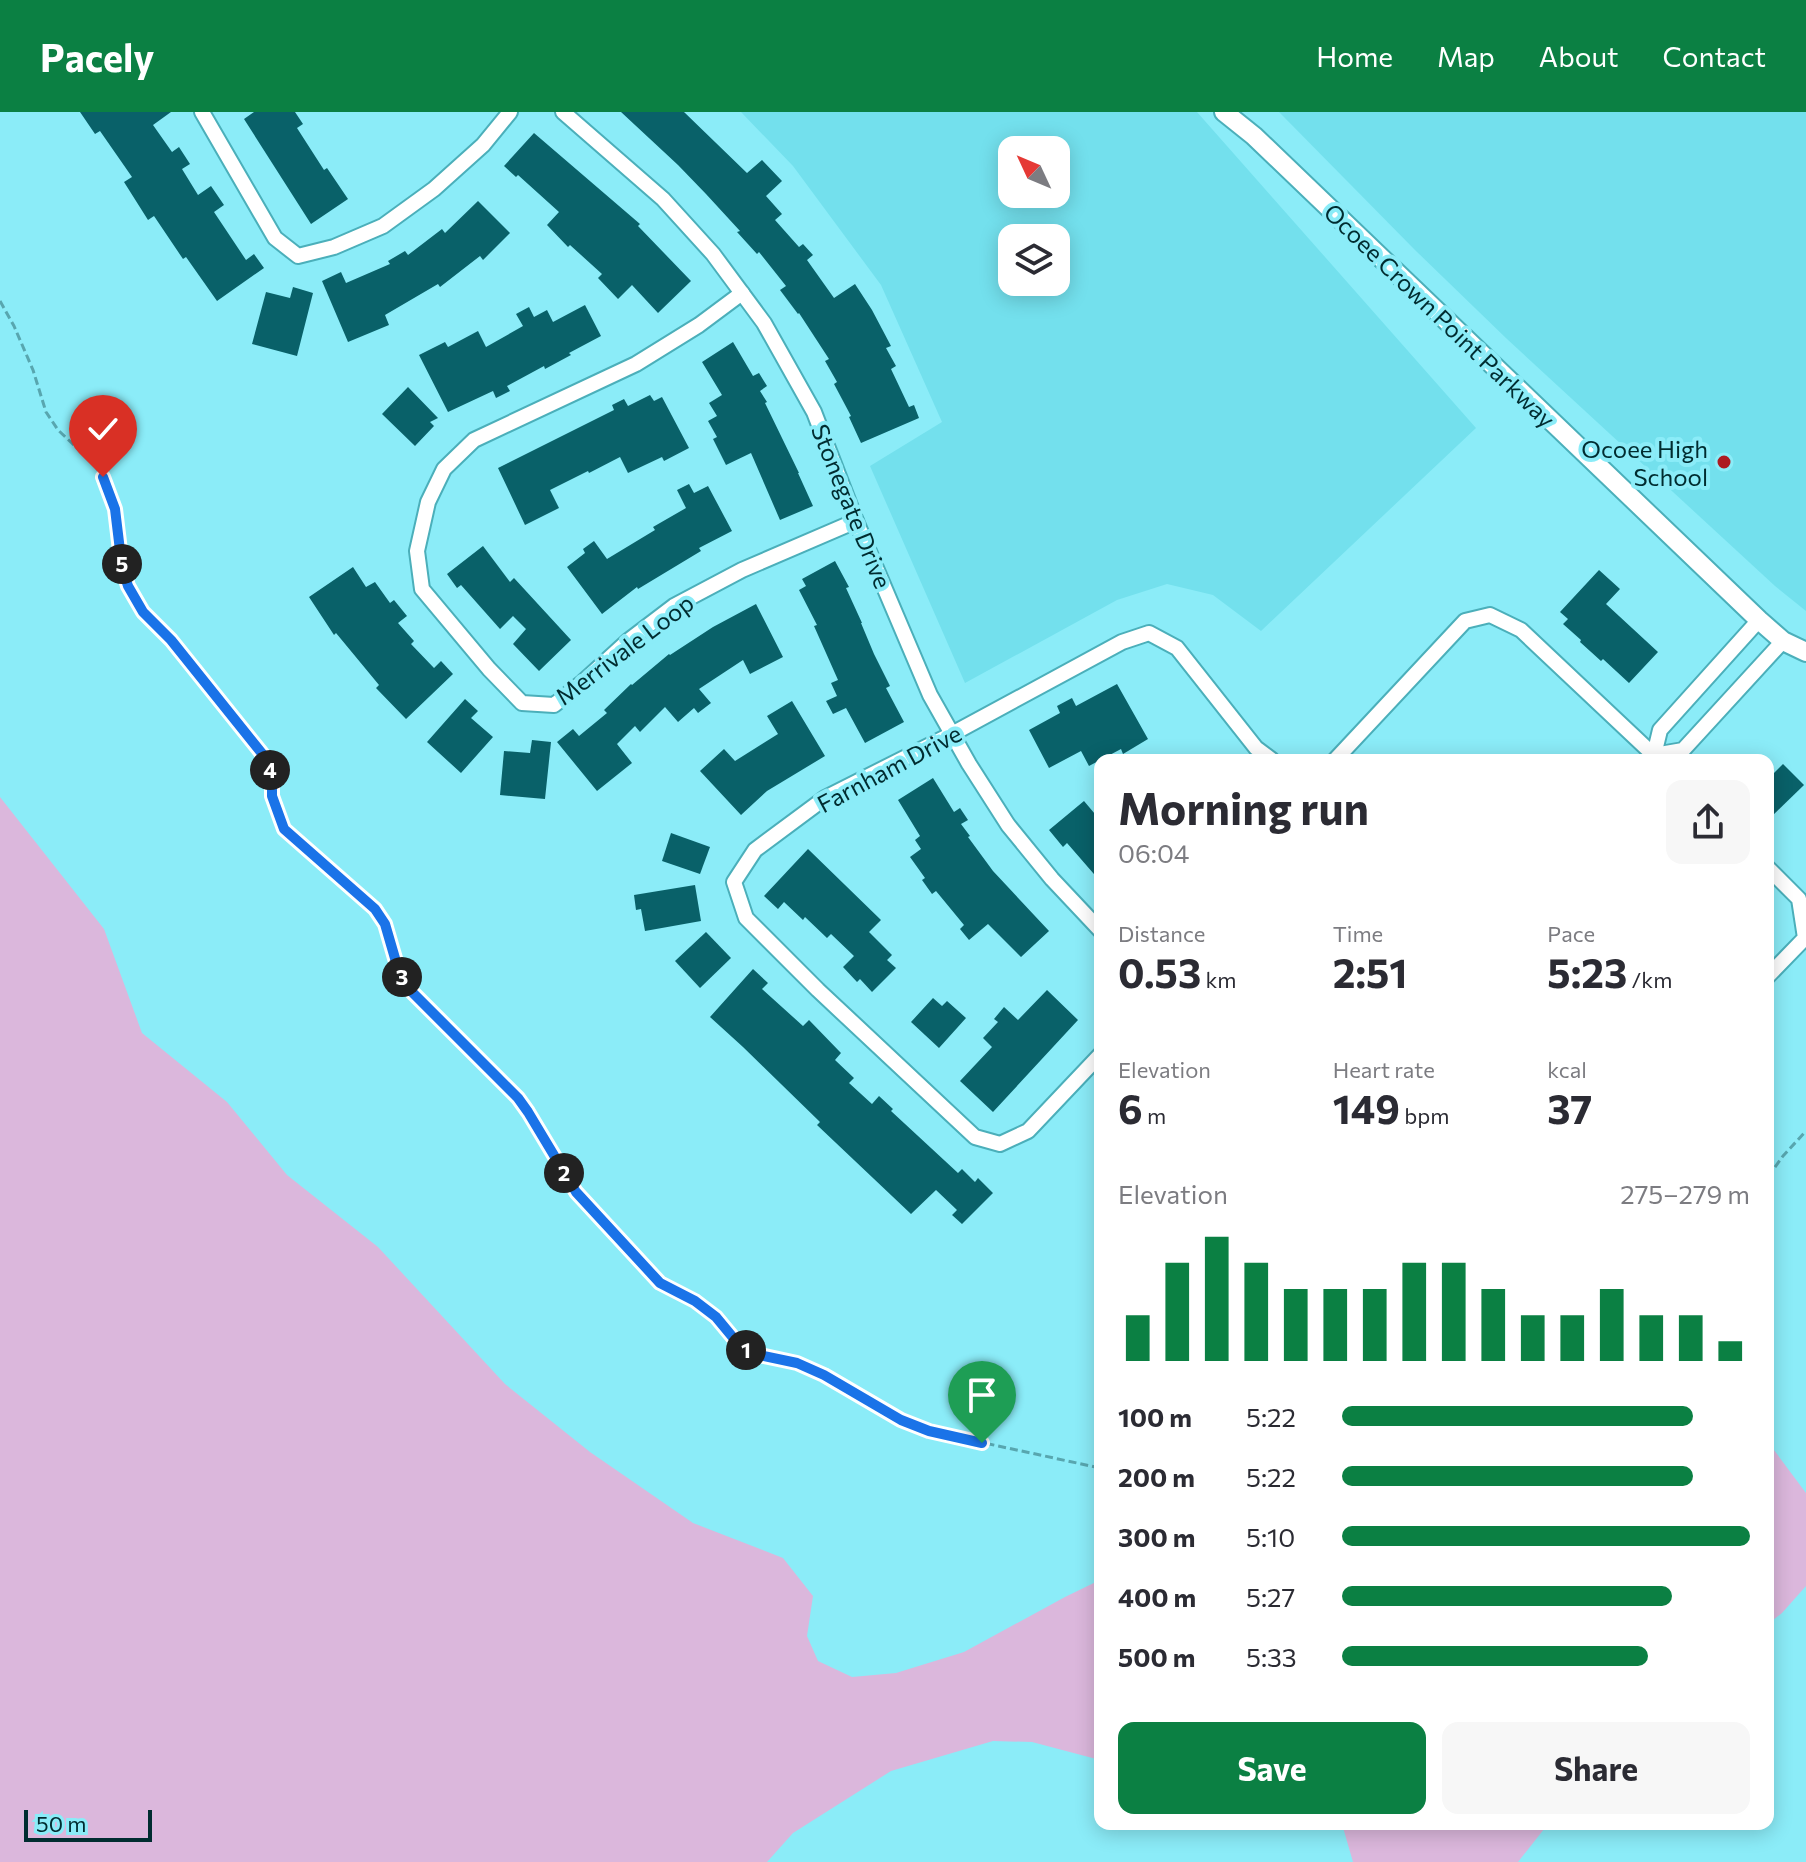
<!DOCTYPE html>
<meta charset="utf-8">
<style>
body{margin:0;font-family:Commissioner,sans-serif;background:#f7f7f7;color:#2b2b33;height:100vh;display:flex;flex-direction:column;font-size:30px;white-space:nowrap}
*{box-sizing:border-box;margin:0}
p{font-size:26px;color:#7c7c81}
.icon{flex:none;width:44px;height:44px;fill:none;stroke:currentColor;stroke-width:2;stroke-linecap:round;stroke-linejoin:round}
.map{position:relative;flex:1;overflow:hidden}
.sheet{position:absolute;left:1094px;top:642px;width:680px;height:1076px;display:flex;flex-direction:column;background:#fff;border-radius:16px;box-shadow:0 4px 20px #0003}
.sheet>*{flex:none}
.needle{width:52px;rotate:314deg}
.controls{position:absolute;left:998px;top:24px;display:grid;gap:16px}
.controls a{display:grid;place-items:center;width:72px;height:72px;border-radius:16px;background:#fff;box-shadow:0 4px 20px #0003;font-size:40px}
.scale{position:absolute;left:24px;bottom:20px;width:128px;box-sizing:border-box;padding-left:8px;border:4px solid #002c30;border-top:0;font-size:22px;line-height:28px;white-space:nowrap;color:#002c30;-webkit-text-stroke:6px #8becf8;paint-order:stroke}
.pin{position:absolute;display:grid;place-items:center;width:68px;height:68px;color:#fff;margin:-82px -34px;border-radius:50% 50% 50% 0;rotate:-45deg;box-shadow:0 0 8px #0007}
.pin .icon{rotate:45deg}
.km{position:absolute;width:40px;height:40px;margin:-20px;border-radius:50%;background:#222;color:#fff;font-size:22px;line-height:40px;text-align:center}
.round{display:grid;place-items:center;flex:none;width:84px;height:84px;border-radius:16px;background:#f7f7f7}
.overview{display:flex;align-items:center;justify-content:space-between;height:136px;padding:0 24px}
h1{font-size:44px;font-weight:700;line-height:60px}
.metrics{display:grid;grid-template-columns:repeat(3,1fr);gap:12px;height:136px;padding:8px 24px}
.metrics div{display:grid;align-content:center}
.metrics b{font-size:40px;font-weight:700}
.metrics small{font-size:22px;font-weight:400}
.metrics p{font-size:22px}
.chart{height:224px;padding:16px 24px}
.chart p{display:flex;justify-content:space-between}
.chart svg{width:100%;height:144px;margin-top:8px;stroke:#0b8043;stroke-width:6}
.cta{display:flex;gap:16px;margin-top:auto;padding:16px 24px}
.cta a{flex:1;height:92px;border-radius:16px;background:#0b8043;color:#fff;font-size:32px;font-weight:700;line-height:92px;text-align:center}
.cta a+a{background:#f7f7f7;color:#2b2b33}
ul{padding:0 24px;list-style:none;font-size:26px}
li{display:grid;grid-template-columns:128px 96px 1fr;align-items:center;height:60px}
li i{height:20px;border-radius:10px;background:#0b8043}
header{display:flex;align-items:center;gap:48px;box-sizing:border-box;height:112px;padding:0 40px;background:#0b8043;color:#fff}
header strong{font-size:38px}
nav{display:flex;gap:44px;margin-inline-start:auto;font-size:28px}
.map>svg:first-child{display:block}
</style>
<header>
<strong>Pacely</strong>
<nav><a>Home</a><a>Map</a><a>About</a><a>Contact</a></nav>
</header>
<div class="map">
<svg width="1806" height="1750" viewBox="0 0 1806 1750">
<rect width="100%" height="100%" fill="#8becf8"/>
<g fill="#73e0ed" fill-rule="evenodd">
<path d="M741,0H1197L1476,316L1261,519L1213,483L1167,472L1117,488L965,571L870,354L942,310L881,173L793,54ZM1012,38H1056V82H1012ZM1012,126H1056V170H1012Z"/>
<path d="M1279,0H1806V499L1775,474L1507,227L1415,138Z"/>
</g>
<g fill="#dbb7dc">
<path d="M0,685L104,817L142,921L227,990L287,1063L378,1135L505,1272L590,1340L693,1411L783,1446L813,1484L807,1524L818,1549L852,1565L896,1561L964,1540L1065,1485L1100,1468V1648L1032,1630L993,1629L891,1659L793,1721L767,1750H0Z"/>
<path d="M1768,1330L1806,1381V1474L1782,1501L1768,1512Z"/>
<path d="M1342,1712H1548L1518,1750H1353Z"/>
</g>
<g fill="#096169">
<path d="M80,0H171L153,13L172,40L179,35L190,52L182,57L198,83L211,74L224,93L214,100L246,148L254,142L264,156L217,189L186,145L183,147L154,104L148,108L124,70L132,65L100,19L95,22Z"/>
<path d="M254,0H295L303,12L297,16L324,58L327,56L348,87L311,112L244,7Z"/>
<path d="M621,0H684L747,61L762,48L782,69L766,84L782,102L775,108L799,135L803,132L813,143L807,148L834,186L855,172L872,198L891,234L886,236L896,254L891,257L909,295L914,293L919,306L861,331L849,305L851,304L834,272L837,270L825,249L829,247L799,201L798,202L780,178L786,174L759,140L757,142L737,120L740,119L706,82L678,53Z"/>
<path d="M534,21L640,112L638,114L691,169L658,201L632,173L618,187L598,166L602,162L570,133L568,135L547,113L559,100L518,63L516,65L504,54Z"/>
<path d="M478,89L510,121L483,148L480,144L440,175L438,172L385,203L389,213L348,230L322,169L341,160L346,171L390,152L388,149L405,139L408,143L442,117L445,121Z"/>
<path d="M293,175L313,181L297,244L252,232L266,180L290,186Z"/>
<path d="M585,193L601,224L569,241L571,243L545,257L544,254L507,274L510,279L496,286L493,279L448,300L419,243L445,230L448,235L478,219L486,235L523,214L516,202L529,195L534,205L547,198L553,210Z"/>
<path d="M733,230L753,264L759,261L767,274L760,279L767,290L765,291L799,361H798L813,394L780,408L751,341L726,353L713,327L717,325L708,309L717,304L709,291L722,283L702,250Z"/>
<path d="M408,275L438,306L430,310L434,314L415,334L382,302Z"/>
<path d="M650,283L654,289L662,285L689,336L664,349L662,345L628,361L620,345L589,361L588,359L550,378L559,396L525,413L498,356L614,298L612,293L624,287L628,294Z"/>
<path d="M689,372L694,381L708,374L732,419L699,436L701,439L638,477L637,475L602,502L567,455L585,441L583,437L594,429L607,447L655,418L653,415L686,396L677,378Z"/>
<path d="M483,434L510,470L514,466L571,528L539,559L513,532L526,517L513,504L500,517L461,473L457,476L447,462Z"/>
<path d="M835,449L849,475L846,476L862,511H861L874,542L890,574L886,576L904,610L865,631L846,596L833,602L826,589L837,584L831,571L838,568L814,514L817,513L799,478L806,474L802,467Z"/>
<path d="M353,455L366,475L375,470L390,491L394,488L407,504L398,511L414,529L411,532L434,556L441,549L453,562L406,607L376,576L379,573L336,521L334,523L309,485Z"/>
<path d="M1599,458L1620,477L1606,492L1658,540L1629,571L1603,547L1601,549L1580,530L1581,528L1563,512L1568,507L1560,500Z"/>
<path d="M756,492L783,545L750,562L743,548L699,577L711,591L698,601L694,596L678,610L665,595L640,620L635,614L617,632L632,651L597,679L557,630L573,617L579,624L607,601L604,598L631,572L632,573L669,542L670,543L713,515Z"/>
<path d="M1117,572L1148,627L1123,642L1121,637L1089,654L1081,639L1049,656L1029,618L1060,601L1057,594L1072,586L1076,594Z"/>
<path d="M465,587L478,599L471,606L493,625L461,661L427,630Z"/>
<path d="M792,589L825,644L767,679L741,703L700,659L724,637L735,649L778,622L767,604Z"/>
<path d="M532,628L551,630L545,687L500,683L504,639L530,641Z"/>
<path d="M1783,652L1804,673L1768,708V667Z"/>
<path d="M933,666L954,700L960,696L968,708L961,712L970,724L968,725L993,759L1049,819L1021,845L988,812L969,828L960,817L964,813L936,779L932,782L922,768L925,766L910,745L921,737L915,728L920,724L898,688Z"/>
<path d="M1084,689L1100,708V769L1067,731L1063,735L1049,718Z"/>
<path d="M671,721L710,735L700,762L662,749Z"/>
<path d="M808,737L881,808L869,820L892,843L887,848L896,856L872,880L860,867L857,870L843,855L854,844L831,822L827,826L805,805L803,808L784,790L778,797L764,784Z"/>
<path d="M695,773L701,809L645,819L641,797L636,798L634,783Z"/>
<path d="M706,820L731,846L700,876L675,849Z"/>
<path d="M753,857L768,871L762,877L803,914L809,908L841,941L835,948L854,966L849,971L872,992L879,984L893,997L891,999L958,1061L962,1057L975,1070L978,1066L993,1081L962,1112L952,1103L957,1098L936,1078L911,1102L817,1013L820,1010L743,935L710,905Z"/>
<path d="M1047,878L1078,908L993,1000L960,969L992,935L983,926L998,910L994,907L1004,895L1018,908Z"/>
<path d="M933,886L942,894L947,889L966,906L939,936L911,910Z"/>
</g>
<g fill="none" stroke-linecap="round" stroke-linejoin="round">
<defs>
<g id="minor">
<path d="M202,0L275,126L298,144L334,135L383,114L434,77L483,33L510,0"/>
<path d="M563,0L663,87L713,142L764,211L814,300L856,409L930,583L969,652L1008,713L1052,767L1100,818"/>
<path d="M742,181L699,213L636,252L474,328L444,357L428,390L417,439L422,477L489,557L522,591L554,593L583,570L628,529L674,494L742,458L856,409"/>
<path d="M1654,643L1683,638L1783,529"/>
<path d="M1335,648L1465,509L1490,503L1521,518L1659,648"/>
<path d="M1650,648L1654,643L1660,618L1759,508"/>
<path d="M1768,756L1799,787L1805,826L1768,864"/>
<path d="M1100,943L1028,1019L1000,1032L975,1025L818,878L746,806L734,770L755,738L825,686L952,622L1122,530L1149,521L1177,536L1256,636L1272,648"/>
</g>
<path id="tertiary" d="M1224,0L1254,24L1759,508L1783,529L1806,540"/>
</defs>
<use href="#minor" stroke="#4bafba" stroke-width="18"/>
<use href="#tertiary" stroke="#4bafba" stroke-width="22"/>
<g stroke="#58a6af" stroke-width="3" stroke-dasharray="8 4" stroke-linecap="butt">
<path d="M0,189L14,214L33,258L46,300L58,318L93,351L103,365L115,397L122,455L128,474L143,500L171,528L268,649L272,665V684L284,717L375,797L385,812L399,860L409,877L518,986L528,1000L576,1080L652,1163L660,1171L695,1189L716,1205L740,1234L750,1241L797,1251L824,1263L901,1308L929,1319L1100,1356"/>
<path d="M1768,1065L1783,1044L1806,1019"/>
</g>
<use href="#minor" stroke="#fff" stroke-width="14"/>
<use href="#tertiary" stroke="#fff" stroke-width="18"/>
</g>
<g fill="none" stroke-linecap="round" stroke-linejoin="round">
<defs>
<path id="route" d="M103,365L115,397L122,455L128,474L143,500L171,528L268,649L272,665V684L284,717L375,797L385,812L399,860L409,877L518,986L528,1000L576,1080L660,1171L695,1189L716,1205L740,1234L750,1241L797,1251L824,1263L901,1308L929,1319L982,1331"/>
</defs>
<use href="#route" stroke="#fff" stroke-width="16"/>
<use href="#route" stroke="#1a73e8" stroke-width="10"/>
</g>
<circle fill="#ad1a21" stroke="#8becf8" stroke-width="3" cx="1724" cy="350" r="8"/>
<g text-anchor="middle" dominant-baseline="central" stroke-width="8" stroke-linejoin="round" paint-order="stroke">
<g font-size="24" fill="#002c30" stroke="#8becf8">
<text transform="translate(1440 203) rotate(44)">Ocoee Crown Point Parkway</text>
<text transform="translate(852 394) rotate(68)">Stonegate Drive</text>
<text transform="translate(624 537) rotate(-37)">Merrivale Loop</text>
<text transform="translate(889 656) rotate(-28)">Farnham Drive</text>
</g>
<g font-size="24" fill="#002c30" stroke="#8becf8" text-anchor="end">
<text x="1708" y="336">Ocoee High<tspan x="1708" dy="28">School</tspan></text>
</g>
</g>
</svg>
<div class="controls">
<a><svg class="needle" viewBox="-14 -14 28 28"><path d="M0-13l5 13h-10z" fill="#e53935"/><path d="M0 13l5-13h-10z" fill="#7c7c81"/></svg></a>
<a><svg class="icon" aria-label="layers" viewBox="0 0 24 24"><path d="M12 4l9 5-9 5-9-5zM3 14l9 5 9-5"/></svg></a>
</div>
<div class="scale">50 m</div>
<div class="pin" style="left:982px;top:1331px;background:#1e9e55"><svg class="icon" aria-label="arrive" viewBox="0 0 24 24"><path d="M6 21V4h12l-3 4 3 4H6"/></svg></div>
<div class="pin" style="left:103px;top:365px;background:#d93025"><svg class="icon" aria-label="check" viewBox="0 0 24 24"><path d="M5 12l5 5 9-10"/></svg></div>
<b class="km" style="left:746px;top:1238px">1</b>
<b class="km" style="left:564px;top:1061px">2</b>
<b class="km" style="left:402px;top:865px">3</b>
<b class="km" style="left:270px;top:658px">4</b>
<b class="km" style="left:122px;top:452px">5</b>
<section class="sheet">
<div class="overview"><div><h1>Morning run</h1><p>06:04</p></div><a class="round"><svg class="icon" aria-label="share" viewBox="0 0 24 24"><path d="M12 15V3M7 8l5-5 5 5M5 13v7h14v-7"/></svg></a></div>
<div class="metrics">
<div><p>Distance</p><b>0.53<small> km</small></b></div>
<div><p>Time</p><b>2:51</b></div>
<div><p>Pace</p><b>5:23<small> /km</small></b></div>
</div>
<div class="metrics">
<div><p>Elevation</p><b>6<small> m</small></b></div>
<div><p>Heart rate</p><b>149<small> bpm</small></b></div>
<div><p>kcal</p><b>37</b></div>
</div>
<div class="chart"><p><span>Elevation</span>275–279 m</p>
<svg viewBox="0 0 160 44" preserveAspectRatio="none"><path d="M5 44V30M15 44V14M25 44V6M35 44V14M45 44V22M55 44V22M65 44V22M75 44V14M85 44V14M95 44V22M105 44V30M115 44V30M125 44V22M135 44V30M145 44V30M155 44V38"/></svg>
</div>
<ul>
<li><b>100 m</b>5:22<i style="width:86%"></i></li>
<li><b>200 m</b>5:22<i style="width:86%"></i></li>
<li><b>300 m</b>5:10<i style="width:100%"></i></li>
<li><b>400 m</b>5:27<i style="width:81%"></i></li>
<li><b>500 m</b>5:33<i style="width:75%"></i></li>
</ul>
<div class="cta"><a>Save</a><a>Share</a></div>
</section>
</div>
